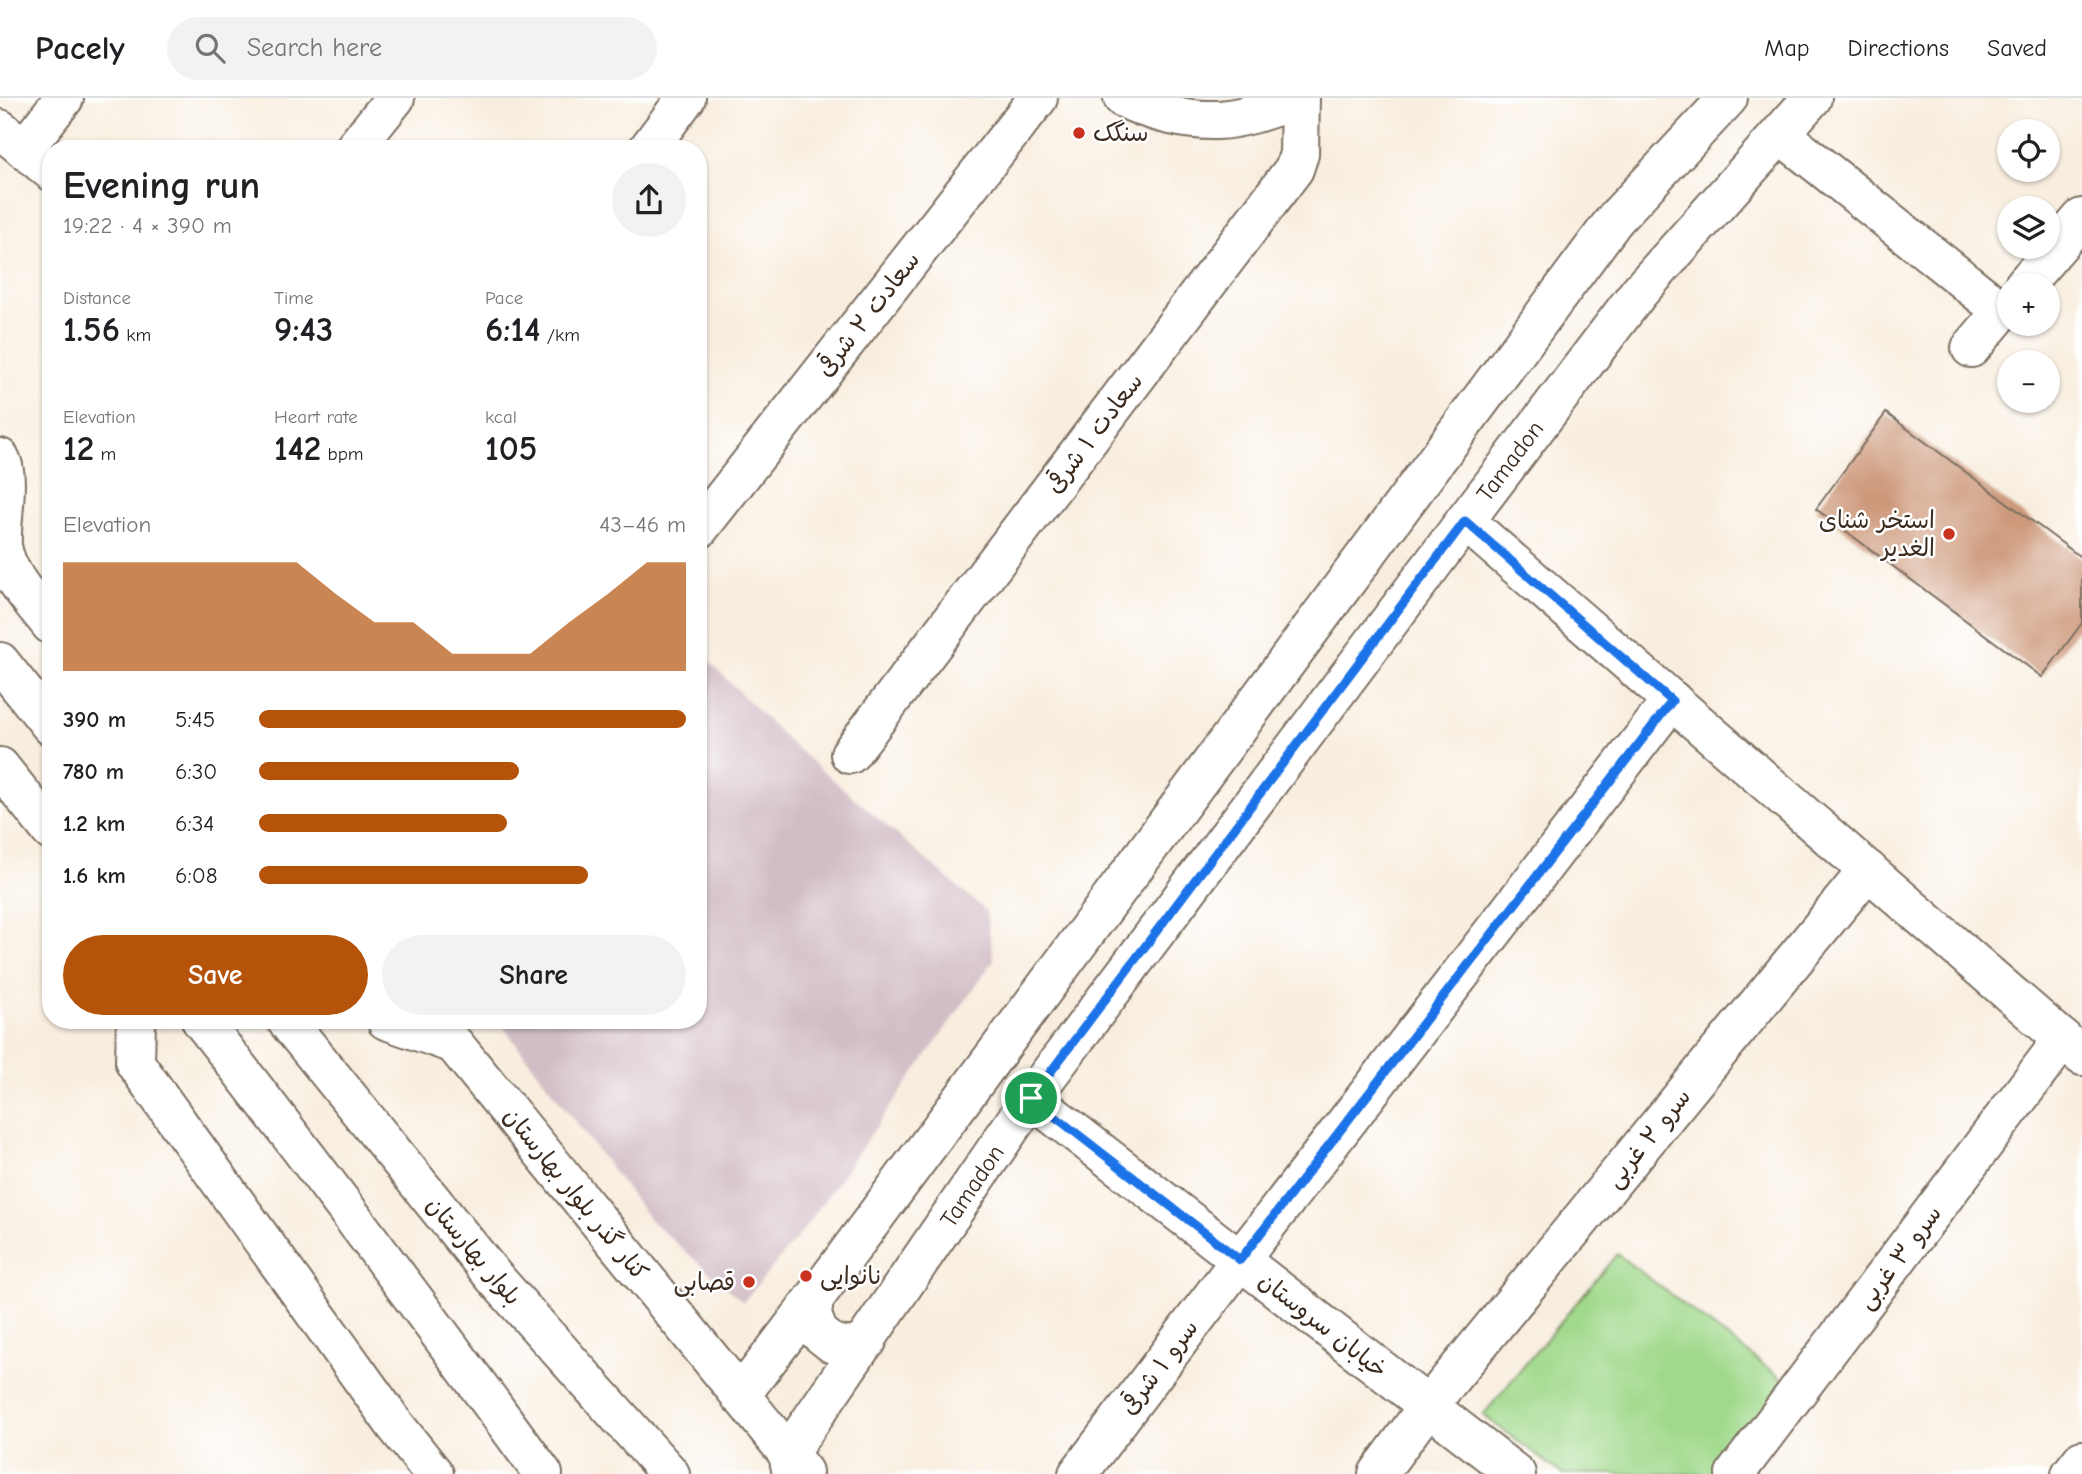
<!DOCTYPE html>
<meta charset="utf-8">
<style>
body{margin:0;font-family:"Comic Neue","Playpen Sans Arabic",sans-serif;background:#f2f2f2;color:#202124;height:100vh;display:flex;flex-direction:column;font-size:26px;white-space:nowrap}
*{box-sizing:border-box;margin:0}
p{font-size:23px;color:#757577}
.icon{flex:none;width:38px;height:38px;fill:none;stroke:currentColor;stroke-width:2;stroke-linecap:round;stroke-linejoin:round}
.map{position:relative;flex:1;overflow:hidden}
.details{position:absolute;left:42px;top:42px;width:665px;height:889px;display:flex;flex-direction:column;background:#fff;border-radius:28px;box-shadow:0 2px 5px #0004}
.details>*{flex:none}
.tools{position:absolute;left:1997px;top:21px;display:grid;gap:14px}
.tools a{display:grid;place-items:center;width:63px;height:63px;border-radius:50%;background:#fff;box-shadow:0 2px 5px #0004;font-size:35px}
.pin{position:absolute;display:grid;place-items:center;width:60px;height:60px;color:#fff;margin:-30px;border:4px solid #fff;border-radius:50%;box-shadow:0 2px 7px #0007}
.round{display:grid;place-items:center;flex:none;width:74px;height:74px;border-radius:37px;background:#f2f2f2}
.summary{display:flex;align-items:center;justify-content:space-between;height:119px;padding:0 21px}
h1{font-size:38px;font-weight:600;line-height:52px}
.figures{display:grid;grid-template-columns:repeat(3,1fr);gap:10px;height:119px;padding:7px 21px}
.figures div{display:grid;align-content:center}
.figures b{font-size:35px;font-weight:600}
.figures small{font-size:19px;font-weight:400}
.figures p{font-size:19px}
.chart{height:196px;padding:14px 21px}
.chart p{display:flex;justify-content:space-between}
.chart svg{width:100%;height:126px;margin-top:7px;fill:#b45309;opacity:.7}
.action{display:flex;gap:14px;margin-top:auto;padding:14px 21px}
.action a{flex:1;height:80px;border-radius:42px;background:#b45309;color:#fff;font-size:28px;font-weight:600;line-height:80px;text-align:center}
.action a+a{background:#f2f2f2;color:#202124}
ul{padding:0 21px;list-style:none;font-size:23px}
li{display:grid;grid-template-columns:112px 84px 1fr;align-items:center;height:52px}
li i{height:18px;border-radius:9px;background:#b45309}
header{display:flex;align-items:center;gap:42px;box-sizing:border-box;height:98px;padding:0 35px;background:#fff;border-bottom:2px solid #e0e0e0}
header strong{font-size:33px}
nav{display:flex;gap:38px;margin-inline-start:auto;font-size:24px}
.search{width:490px;height:63px;background:#f2f2f2;display:flex;align-items:center;gap:18px;box-sizing:border-box;padding:0 24px;border-radius:38px;color:#757577;font-size:26px}
.map>svg:first-child{display:block}
</style>
<header>
<strong>Pacely</strong>
<div class="search"><svg class="icon" aria-label="search" viewBox="0 0 24 24"><circle cx="10" cy="10" r="6"/><path d="M15 15l6 6"/></svg>Search here</div>
<nav><a>Map</a><a>Directions</a><a>Saved</a></nav>
</header>
<div class="map">
<svg width="2082" height="1376" viewBox="0 0 2082 1376">
<rect width="100%" height="100%" fill="#fff"/>
<filter id="ink" filterUnits="userSpaceOnUse"><feTurbulence type="fractalNoise" baseFrequency=".0143" numOctaves="2"/><feDisplacementMap in="SourceGraphic" scale="14" xChannelSelector="R" yChannelSelector="G"/><feConvolveMatrix kernelMatrix="1 2 1 2 8 2 1 2 1" color-interpolation-filters="sRGB"/></filter>
<filter id="wash" filterUnits="userSpaceOnUse"><feTurbulence type="fractalNoise" baseFrequency=".00686" numOctaves="4" result="noise"/><feDisplacementMap in="SourceGraphic" scale="28" xChannelSelector="R" yChannelSelector="G"/><feGaussianBlur stdDeviation="1.57" result="paint"/><feColorMatrix in="noise" values="0 0 0 0 0 0 0 0 0 0 0 0 0 0 0 0 0 1.4 0 .05"/><feComposite in="paint" operator="in"/></filter>
<g filter="url(#wash)">
<rect width="100%" height="100%" fill="#f8eedf"/>
<path fill="#d2bdc6" d="M698,552L790,645L986,813L994,862L802,1134L743,1204L651,1123L498,922H698Z"/>
<path fill="#a0d98b" stroke="#6e8254" stroke-width="2" d="M1617,1156L1786,1284L1716,1376H1562L1483,1317Z"/>
<g id="blocks">
<path fill="#cd997a" d="M1886,315L2082,460V525L2042,579L1816,411Z"/>
</g>
</g>
<g filter="url(#ink)">
<use href="#blocks" fill-opacity="0" stroke="#7d6f62" stroke-width="2"/>
<g fill="none" stroke-linecap="round" stroke-linejoin="round">
<defs>
<g id="minor">
<path d="M0,31L51,73"/>
<path d="M1780,36L2002,213"/>
<path d="M24,51L64,0"/>
<path d="M354,51L395,0"/>
<path d="M648,51L686,0"/>
<path d="M2024,187L2082,120"/>
<path d="M1971,250L2009,205"/>
<path d="M0,360C11,379 0,423 2,448C7,478 33,504 51,527"/>
<path d="M1465,423L2082,958"/>
<path d="M698,432L1038,0"/>
<path d="M850,656L1294,71L1299,56L1300,0C1274,9 1245,21 1217,22C1186,23 1150,14 1123,0"/>
<path d="M1031,1000L1516,1376"/>
<path d="M1078,1376L1240,1162L1672,602"/>
<path d="M1378,1376L1428,1308L1868,772"/>
<path d="M1735,1376L2063,941"/>
<path d="M2071,1376L2082,1362"/>
</g>
<g id="major">
<path d="M0,564L51,628"/>
<path d="M0,669L51,733"/>
<path d="M136,922L135,965L395,1327L434,1376"/>
<path d="M201,922C318,1071 431,1223 543,1376"/>
<path d="M286,922L494,1179L670,1376"/>
<path d="M386,922L454,946L803,1374"/>
<path d="M814,1201L812,1218L819,1235L833,1246L851,1249L867,1243"/>
<path d="M740,1298L814,1201L1615,121L1728,0"/>
<path d="M792,1376L788,1356L1031,1000L1465,423L1639,194L1812,0"/>
</g>
</defs>
<use href="#minor" stroke="#7d6f62" stroke-width="42"/>
<use href="#major" stroke="#7d6f62" stroke-width="42"/>
<use href="#minor" stroke="#fff" stroke-width="38"/>
<use href="#major" stroke="#fff" stroke-width="38"/>
</g>
</g>
<g fill="none" stroke-linecap="round" stroke-linejoin="round" filter="url(#ink)">
<defs>
<path id="route" d="M1465,423L1672,603L1240,1162L1031,1000Z"/>
</defs>
<use href="#route" stroke="#fff" stroke-width="14"/>
<use href="#route" stroke="#1a73e8" stroke-width="9"/>
</g>
<g fill="#c8321e" stroke="#fff" stroke-width="2.5">
<circle cx="1079" cy="35" r="7"/>
<circle cx="1949" cy="436" r="7"/>
<circle cx="806" cy="1178" r="7"/>
<circle cx="749" cy="1184" r="7"/>
</g>
<g text-anchor="middle" dominant-baseline="central" stroke-width="5" stroke-linejoin="round" paint-order="stroke">
<g font-size="24" fill="#3b2a1e" stroke="#fff" text-anchor="start">
<text x="1093" y="35">سنگک</text>
<text x="1935" y="422" text-anchor="end">استخر شنای<tspan x="1935" dy="28">الغدیر</tspan></text>
<text x="820" y="1178">نانوایی</text>
<text x="735" y="1184" text-anchor="end">قصابی</text>
</g>
<g font-size="24" fill="#3b2a1e" stroke="#fff">
<text transform="translate(868 216) rotate(-52)">سعادت ۲ شرقی</text>
<text transform="translate(1094 335) rotate(-53)">سعادت ۱ شرقی</text>
<text transform="translate(1510 363) rotate(-53)">Tamadon</text>
<text transform="translate(1648 1040) rotate(-51)">سرو ۲ غربی</text>
<text transform="translate(972 1088) rotate(-56)">Tamadon</text>
<text transform="translate(576 1096) rotate(51)">کنار گذر بلوار بهارستان</text>
<text transform="translate(474 1153) rotate(50)">بلوار بهارستان</text>
<text transform="translate(1899 1159) rotate(-53)">سرو ۳ غربی</text>
<text transform="translate(1323 1227) rotate(38)">خیابان سروستان</text>
<text transform="translate(1159 1269) rotate(-53)">سرو ۱ شرقی</text>
</g>
</g>
</svg>
<div class="tools">
<a><svg class="icon" aria-label="locate" viewBox="0 0 24 24"><circle cx="12" cy="12" r="6"/><path d="M12 2v4M12 18v4M2 12h4M18 12h4"/></svg></a>
<a><svg class="icon" aria-label="layers" viewBox="0 0 24 24"><path d="M12 4l9 5-9 5-9-5zM3 14l9 5 9-5"/></svg></a>
<a>+</a>
<a>−</a>
</div>
<div class="pin" style="left:1031px;top:1000px;background:#1e9e55"><svg class="icon" aria-label="arrive" viewBox="0 0 24 24"><path d="M6 21V4h12l-3 4 3 4H6"/></svg></div>
<section class="details">
<div class="summary"><div><h1>Evening run</h1><p>19:22 · 4 × 390 m</p></div><a class="round"><svg class="icon" aria-label="share" viewBox="0 0 24 24"><path d="M12 15V3M7 8l5-5 5 5M5 13v7h14v-7"/></svg></a></div>
<div class="figures">
<div><p>Distance</p><b>1.56<small> km</small></b></div>
<div><p>Time</p><b>9:43</b></div>
<div><p>Pace</p><b>6:14<small> /km</small></b></div>
</div>
<div class="figures">
<div><p>Elevation</p><b>12<small> m</small></b></div>
<div><p>Heart rate</p><b>142<small> bpm</small></b></div>
<div><p>kcal</p><b>105</b></div>
</div>
<div class="chart"><p><span>Elevation</span>43–46 m</p>
<svg viewBox="0 0 160 44" preserveAspectRatio="none"><path d="M0 44V6L10 6L20 6L30 6L40 6L50 6L60 6L70 17L80 27L90 27L100 38L110 38L120 38L130 27L140 17L150 6L160 6V44z"/></svg>
</div>
<ul>
<li><b>390 m</b>5:45<i style="width:100%"></i></li>
<li><b>780 m</b>6:30<i style="width:61%"></i></li>
<li><b>1.2 km</b>6:34<i style="width:58%"></i></li>
<li><b>1.6 km</b>6:08<i style="width:77%"></i></li>
</ul>
<div class="action"><a>Save</a><a>Share</a></div>
</section>
</div>
